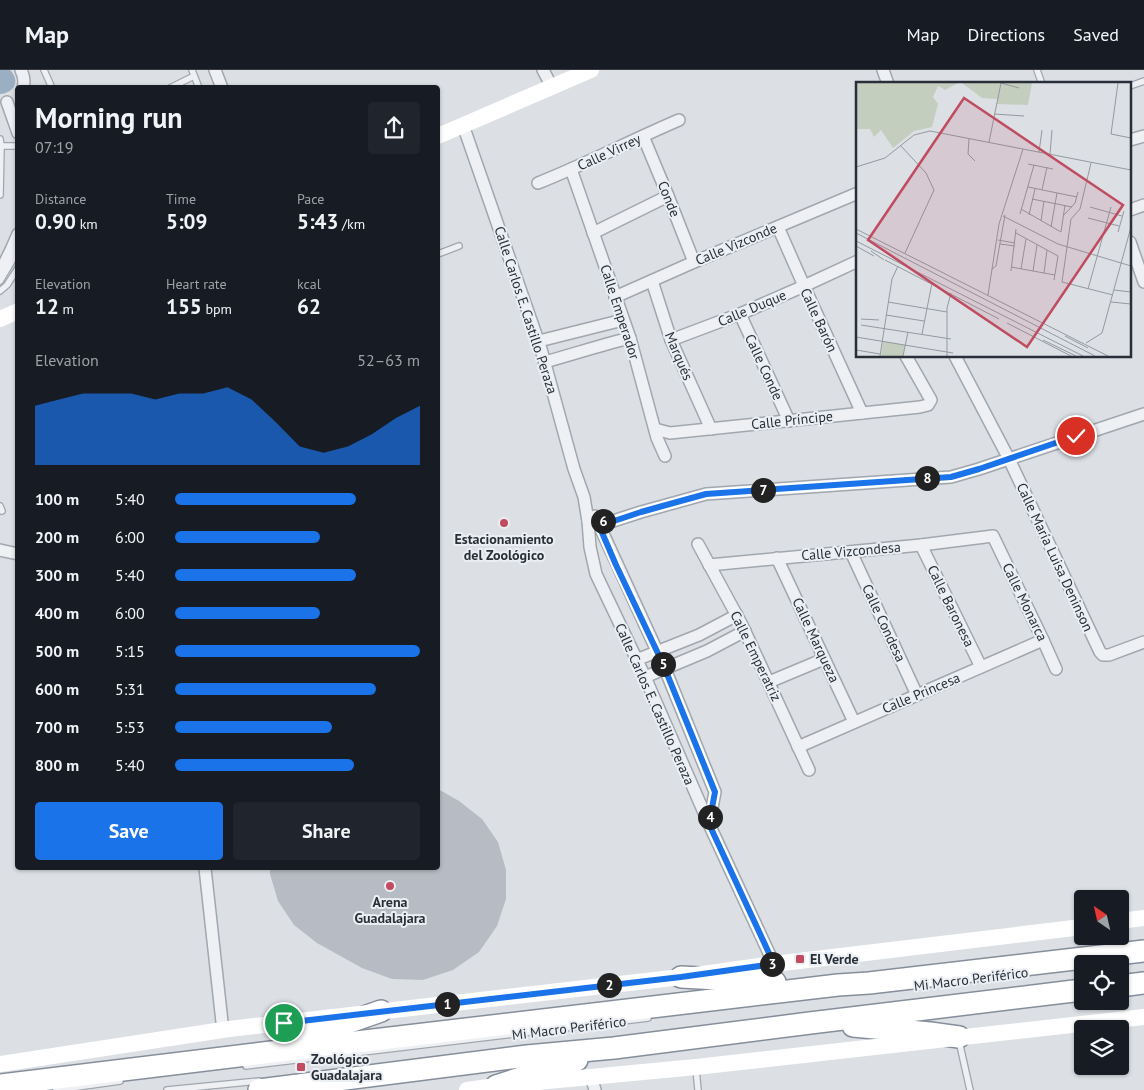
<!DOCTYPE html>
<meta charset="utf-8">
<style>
body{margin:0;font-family:"PT Sans",sans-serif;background:#20242c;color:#f1f3f6;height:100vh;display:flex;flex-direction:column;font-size:19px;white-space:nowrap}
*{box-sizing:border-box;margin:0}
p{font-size:16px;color:#9ea1a6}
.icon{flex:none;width:28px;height:28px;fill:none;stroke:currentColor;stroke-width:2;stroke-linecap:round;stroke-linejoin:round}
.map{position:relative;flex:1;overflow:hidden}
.sheet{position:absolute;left:15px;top:15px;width:425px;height:785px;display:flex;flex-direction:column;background:#171b24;border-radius:5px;box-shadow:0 1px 4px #0004}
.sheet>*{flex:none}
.needle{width:32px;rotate:326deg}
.fabs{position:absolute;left:1074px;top:820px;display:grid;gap:10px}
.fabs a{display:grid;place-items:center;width:55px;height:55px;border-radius:5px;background:#171b24;box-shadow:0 1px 4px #0004;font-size:25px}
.pin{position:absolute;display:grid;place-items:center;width:42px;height:42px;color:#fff;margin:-21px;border:2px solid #fff;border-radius:50%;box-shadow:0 1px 5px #0007}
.km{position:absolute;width:25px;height:25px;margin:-12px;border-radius:50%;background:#222;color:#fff;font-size:14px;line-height:25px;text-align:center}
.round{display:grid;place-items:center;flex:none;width:52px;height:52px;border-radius:5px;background:#20242c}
.headline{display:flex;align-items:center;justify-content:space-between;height:85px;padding:0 20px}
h1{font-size:28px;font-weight:700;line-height:38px}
.stats{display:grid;grid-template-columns:repeat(3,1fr);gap:8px;height:85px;padding:5px 20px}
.stats div{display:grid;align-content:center}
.stats b{font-size:21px;font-weight:700}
.stats small{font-size:14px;font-weight:400}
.stats p{font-size:14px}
.chart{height:140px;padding:10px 20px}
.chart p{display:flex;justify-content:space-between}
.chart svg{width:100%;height:90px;margin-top:5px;fill:#1a73e8;opacity:.7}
.action{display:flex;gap:10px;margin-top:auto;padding:10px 20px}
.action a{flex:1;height:58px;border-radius:5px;background:#1a73e8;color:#fff;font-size:20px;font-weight:700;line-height:58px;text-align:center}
.action a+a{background:#20242c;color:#f1f3f6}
ul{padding:0 20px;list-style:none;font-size:16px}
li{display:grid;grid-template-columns:80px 60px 1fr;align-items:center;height:38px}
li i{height:12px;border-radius:6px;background:#1a73e8}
header{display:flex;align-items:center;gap:30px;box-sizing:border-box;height:70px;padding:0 25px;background:#171b24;border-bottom:1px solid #363941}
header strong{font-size:24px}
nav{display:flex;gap:28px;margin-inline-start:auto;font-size:18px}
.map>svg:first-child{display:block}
</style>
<header>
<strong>Map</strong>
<nav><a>Map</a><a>Directions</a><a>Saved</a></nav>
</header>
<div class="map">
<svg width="1144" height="1020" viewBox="0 0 1144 1020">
<rect width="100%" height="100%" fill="#dce0e5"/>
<path fill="#9aafc2" d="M0,0H10C21,11 14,23 0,24Z"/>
<path fill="#b7bcc4" d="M438,719L459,731L482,749L498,772L506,800V829L497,856L479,882L453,900L423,910L392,909L362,898L317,873L294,855L278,831L270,804V798H438Z"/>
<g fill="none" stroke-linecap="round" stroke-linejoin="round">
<defs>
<g id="lane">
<path d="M44,0L52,18"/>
<path d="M192,0L199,18"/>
<path d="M1037,0L1042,14"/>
<path d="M1130,16L1144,11"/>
<path d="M170,18L194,6"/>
<path d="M0,69L1,76L0,125"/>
<path d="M0,76H18"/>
<path d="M438,184L459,176"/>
<path d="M0,211L12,191L15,182"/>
<path d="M0,221L7,215L18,198"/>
<path d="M0,436L2,441"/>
<path d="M959,971L970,1020"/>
<path d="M246,996L648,948"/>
<path d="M696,999L698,1020"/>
<path d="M56,1020L120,1011"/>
<path d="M167,1020L259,1011"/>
</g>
<g id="street">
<path d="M21,0C24,6 25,11 23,18"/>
<path d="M215,0L222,18"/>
<path d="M543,0L552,17"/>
<path d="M883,0L888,14"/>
<path d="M7,32L18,63"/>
<path d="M463,55L541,279L574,399L584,427L588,451L590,477L596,504L645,607L709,754L774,894"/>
<path d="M643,66L668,126L694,192"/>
<path d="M1130,70L1144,66"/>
<path d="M571,99L630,268L657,368L665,386"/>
<path d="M538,113C586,94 632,70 679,50"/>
<path d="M1130,140L1144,135"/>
<path d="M778,157L804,216L862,343"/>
<path d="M593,163L668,126"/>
<path d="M1130,172L1144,212"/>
<path d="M0,202L11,180L18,164"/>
<path d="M652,211L671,270L711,359"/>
<path d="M615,227L694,192L858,123"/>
<path d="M740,244L789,351"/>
<path d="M671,270L740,244L804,216L858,191"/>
<path d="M539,271L623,250"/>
<path d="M955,286L1009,389L1100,582L1103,585H1109L1144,572"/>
<path d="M545,292C574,284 601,275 630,268"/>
<path d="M655,359L670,363L920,337L928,335L931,330L906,286"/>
<path d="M595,446L663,594L715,722L709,754"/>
<path d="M588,451H613L641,442L706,424L951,407L979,399L1144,344"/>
<path d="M698,474L742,555L809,700"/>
<path d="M921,475L981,597"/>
<path d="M0,480L18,484"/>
<path d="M851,482L917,625"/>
<path d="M777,488L854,652"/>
<path d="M709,495L921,475L993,466L1043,570L1056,599"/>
<path d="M636,590L699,565L737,545"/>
<path d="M645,607L707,581L745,561"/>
<path d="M769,612L824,589"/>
<path d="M798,677L1043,570"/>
<path d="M205,798L223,961"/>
<path d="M591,1006L595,1020"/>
</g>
<g id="highway">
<path d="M681,907L775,912"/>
<path d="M1120,916L1144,913"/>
<path d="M853,956L930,963L959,967"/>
<path d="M301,969L381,941"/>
<path d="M0,1015L263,983L838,915L869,913L1144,881"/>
<path d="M496,1016L577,990"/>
<path d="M259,1020L527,986L614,978L810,953L1082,920"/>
</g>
</defs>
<use href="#lane" stroke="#a2a7ae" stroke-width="8"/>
<use href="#street" stroke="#a2a7ae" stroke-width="14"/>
<use href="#highway" stroke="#858e9a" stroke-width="24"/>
<use href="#lane" stroke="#eef0f4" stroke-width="5.5"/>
<use href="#street" stroke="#eef0f4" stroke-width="11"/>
<g stroke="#fff" stroke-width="16">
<path d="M438,66L591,0"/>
<path d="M0,249L18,241"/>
<path d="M1120,851L1144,848"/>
<path d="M0,994L229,959L681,907L774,894L1082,857"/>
<path d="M467,1020L496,1016L696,997L1144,947"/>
</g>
<use href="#highway" stroke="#fff" stroke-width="21"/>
</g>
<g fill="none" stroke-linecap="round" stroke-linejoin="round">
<defs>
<path id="route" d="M284,953L681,907L774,894L709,754L715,722L663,594L616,495L597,451H614L641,442L706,424L951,407L979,399L1076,366"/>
</defs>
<use href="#route" stroke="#fff" stroke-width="10"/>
<use href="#route" stroke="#1a73e8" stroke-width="6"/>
</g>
<g fill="#bf4c61" stroke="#ebeff3" stroke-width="2">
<circle cx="504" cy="453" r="5"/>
<circle cx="390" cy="816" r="5"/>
<rect x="795" y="884" width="10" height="10" rx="2.5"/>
<rect x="296" y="992" width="10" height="10" rx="2.5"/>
</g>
<g text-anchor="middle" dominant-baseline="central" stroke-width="4" stroke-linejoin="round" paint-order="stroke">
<g font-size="14" fill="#282f39" stroke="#ebeff3">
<text transform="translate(609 82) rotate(-25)">Calle Virrey</text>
<text transform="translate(669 129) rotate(68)">Conde</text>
<text transform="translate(736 174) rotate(-23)">Calle Vizconde</text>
<text transform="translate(752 238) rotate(-23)">Calle Duque</text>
<text transform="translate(526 240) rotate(72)">Calle Carlos E. Castillo Peraza</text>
<text transform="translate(620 242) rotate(72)">Calle Emperador</text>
<text transform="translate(819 250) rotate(65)">Calle Barón</text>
<text transform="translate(679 286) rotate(67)">Marqués</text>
<text transform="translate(764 297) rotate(65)">Calle Conde</text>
<text transform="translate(792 350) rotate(-6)">Calle Príncipe</text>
<text transform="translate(851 481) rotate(-5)">Calle Vizcondesa</text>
<text transform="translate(1055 487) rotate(65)">Calle María Luisa Deninson</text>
<text transform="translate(1025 532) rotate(64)">Calle Monarca</text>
<text transform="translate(951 536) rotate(64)">Calle Baronesa</text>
<text transform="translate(884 553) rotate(65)">Calle Condesa</text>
<text transform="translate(816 570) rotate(65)">Calle Marqueza</text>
<text transform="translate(756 586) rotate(64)">Calle Emperatriz</text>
<text transform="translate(921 623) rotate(-23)">Calle Princesa</text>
<text transform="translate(655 634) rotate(66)">Calle Carlos E. Castillo Peraza</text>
<text transform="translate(971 909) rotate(-7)">Mi Macro Periférico</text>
<text transform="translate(569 958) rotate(-7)">Mi Macro Periférico</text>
</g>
<g font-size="14" font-weight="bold" fill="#282f39" stroke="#ebeff3">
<text x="504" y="469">Estacionamiento<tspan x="504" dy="16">del Zoológico</tspan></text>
<text x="390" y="832">Arena<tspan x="390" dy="16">Guadalajara</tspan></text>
<text x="810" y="889" text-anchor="start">El Verde</text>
<text x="311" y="989" text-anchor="start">Zoológico<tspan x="311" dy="16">Guadalajara</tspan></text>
</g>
</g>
<g transform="translate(856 12)">
<rect width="275" height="275" fill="#dce0e5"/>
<path d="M0,1H102L89,8L82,4L77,15L82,22L76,45L58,49L37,66L25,48L18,55L14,47H0ZM106,1H176L172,23L141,22L142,17L126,16ZM27,259L49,263L47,274H25Z" fill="#c3cebe"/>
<path fill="none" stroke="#9499a0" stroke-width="1" d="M145,1L163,6M262,1L255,52L275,56M138,32L168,34M113,56L112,72L119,79M133,60L145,1M45,64L70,91L78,108L49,171M183,70L186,48M194,72L196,48M235,81L224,127L215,137L206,200L257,213M172,82L197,87M0,85L29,76L58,53L74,49L275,88M172,105L221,115M186,108L191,85M176,117L216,125M234,125L266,134M165,127L205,150L209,123M164,132L178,83M173,133L179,107M208,133L219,121L222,110M147,134L202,162L275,184M232,136L263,144M185,139L188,119M195,145L201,111M0,147L252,274M262,150L268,129M0,151L239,274M160,151L202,174L198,198M142,158L159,161M0,159L227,274M144,162L159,164M0,164L18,174M15,169L28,178M29,178L143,237M155,185L199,193M136,187L140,184L149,133M165,187L170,157M155,189L160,147M177,189L181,163M188,191L191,168M232,207L255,125M258,208L275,210M132,213L143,142L167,67M32,220L91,230M255,220L275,222M30,233L68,239M5,237L23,238M151,241L215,274M5,243L95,257M66,252L76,201M209,254L232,266M0,255L97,271M187,258L220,274M230,261L246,251L275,145M0,268L24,272M24,274L36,197L42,184M47,274L52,250M91,274V226L95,211"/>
<path fill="#bf4c61" fill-opacity="0.15" stroke="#bf4c61" stroke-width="2.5" d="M108,16L267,123L171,265L12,158Z"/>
<rect width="275" height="275" fill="none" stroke="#282f39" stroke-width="2.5"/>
</g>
</svg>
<div class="fabs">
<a><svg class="needle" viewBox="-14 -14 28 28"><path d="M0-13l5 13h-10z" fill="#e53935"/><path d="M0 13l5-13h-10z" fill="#9ea1a6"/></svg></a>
<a><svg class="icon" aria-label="locate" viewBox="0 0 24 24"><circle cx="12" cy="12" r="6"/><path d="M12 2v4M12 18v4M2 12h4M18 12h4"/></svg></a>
<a><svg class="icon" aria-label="layers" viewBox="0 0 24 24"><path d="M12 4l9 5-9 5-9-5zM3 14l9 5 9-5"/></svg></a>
</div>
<div class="pin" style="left:284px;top:953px;background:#1e9e55"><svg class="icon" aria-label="arrive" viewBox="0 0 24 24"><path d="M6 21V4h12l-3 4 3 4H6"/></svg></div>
<div class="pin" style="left:1076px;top:366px;background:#d93025"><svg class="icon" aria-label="check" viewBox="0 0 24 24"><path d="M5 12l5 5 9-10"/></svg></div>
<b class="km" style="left:447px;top:934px">1</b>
<b class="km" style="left:609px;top:915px">2</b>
<b class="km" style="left:772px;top:894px">3</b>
<b class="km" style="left:710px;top:747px">4</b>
<b class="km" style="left:663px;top:594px">5</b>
<b class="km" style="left:603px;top:451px">6</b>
<b class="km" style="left:763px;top:420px">7</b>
<b class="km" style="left:927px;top:408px">8</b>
<section class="sheet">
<div class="headline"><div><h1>Morning run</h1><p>07:19</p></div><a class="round"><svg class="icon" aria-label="share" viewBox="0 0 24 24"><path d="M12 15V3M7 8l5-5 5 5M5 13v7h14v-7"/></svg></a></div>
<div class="stats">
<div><p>Distance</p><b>0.90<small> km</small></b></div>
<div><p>Time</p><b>5:09</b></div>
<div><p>Pace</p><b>5:43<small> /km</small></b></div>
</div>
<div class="stats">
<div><p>Elevation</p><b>12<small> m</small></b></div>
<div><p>Heart rate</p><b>155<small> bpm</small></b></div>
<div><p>kcal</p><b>62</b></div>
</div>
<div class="chart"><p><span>Elevation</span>52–63 m</p>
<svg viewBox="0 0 160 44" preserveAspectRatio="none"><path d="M0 44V15L10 12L20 9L30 9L40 9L50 12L60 9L70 9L80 6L90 12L100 23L110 35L120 38L130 35L140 29L150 21L160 15V44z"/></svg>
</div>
<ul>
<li><b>100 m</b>5:40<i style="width:74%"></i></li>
<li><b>200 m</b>6:00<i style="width:59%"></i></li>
<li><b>300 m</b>5:40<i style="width:74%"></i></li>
<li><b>400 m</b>6:00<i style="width:59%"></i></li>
<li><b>500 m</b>5:15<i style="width:100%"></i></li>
<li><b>600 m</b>5:31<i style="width:82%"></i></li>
<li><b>700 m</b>5:53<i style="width:64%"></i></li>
<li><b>800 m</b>5:40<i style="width:73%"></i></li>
</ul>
<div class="action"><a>Save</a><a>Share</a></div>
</section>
</div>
